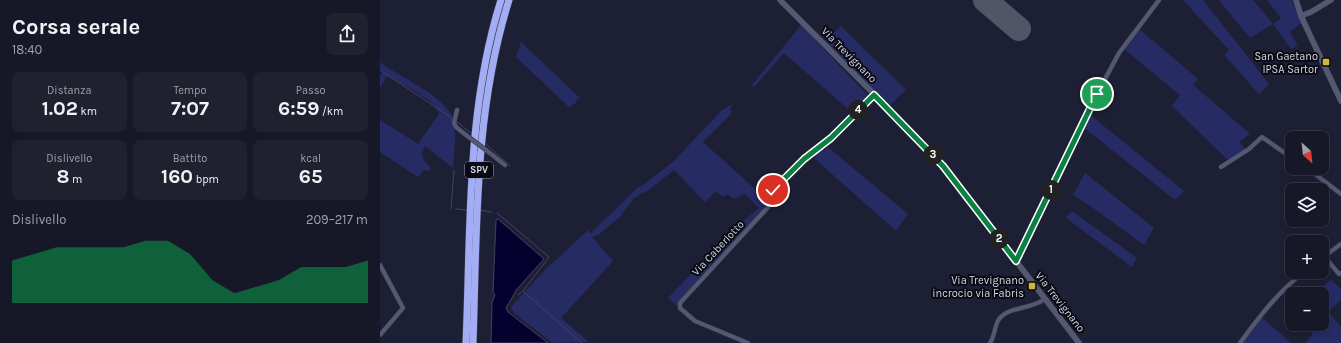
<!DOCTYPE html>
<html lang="it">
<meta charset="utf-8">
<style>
body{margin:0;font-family:Karla,sans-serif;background:#1f212f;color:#f1f3f6;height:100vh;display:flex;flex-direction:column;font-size:15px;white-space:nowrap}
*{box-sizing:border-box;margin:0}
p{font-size:13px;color:#9ea0a7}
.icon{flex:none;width:22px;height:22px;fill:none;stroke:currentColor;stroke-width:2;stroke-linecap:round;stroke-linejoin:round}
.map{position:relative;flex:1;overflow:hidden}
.details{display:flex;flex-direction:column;background:#161827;width:380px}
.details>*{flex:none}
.needle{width:26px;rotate:153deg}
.controls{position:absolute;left:905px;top:131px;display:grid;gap:8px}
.controls a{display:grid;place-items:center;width:44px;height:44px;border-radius:8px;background:#161827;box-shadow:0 2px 6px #0003,0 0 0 1px #353744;font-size:20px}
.pin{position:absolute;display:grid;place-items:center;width:34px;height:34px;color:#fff;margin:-17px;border:2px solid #fff;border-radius:50%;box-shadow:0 1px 4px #0007}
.km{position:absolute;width:20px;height:20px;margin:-10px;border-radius:50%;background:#222;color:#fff;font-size:11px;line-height:20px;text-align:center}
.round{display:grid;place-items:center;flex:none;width:42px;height:42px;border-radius:8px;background:#1f212f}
.summary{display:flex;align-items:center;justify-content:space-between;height:68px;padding:0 12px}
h1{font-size:22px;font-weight:700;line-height:30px}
.figures{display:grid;grid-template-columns:repeat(3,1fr);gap:6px;height:68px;padding:4px 12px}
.figures div{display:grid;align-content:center;border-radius:8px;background:#1f212f;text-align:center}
.figures b{font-size:20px;font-weight:700}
.figures small{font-size:11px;font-weight:400}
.figures p{font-size:11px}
.chart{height:112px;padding:8px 12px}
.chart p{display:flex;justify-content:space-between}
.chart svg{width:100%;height:72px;margin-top:4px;fill:#0b8043;opacity:.7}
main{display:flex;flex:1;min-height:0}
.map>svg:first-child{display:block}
</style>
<main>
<section class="details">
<div class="summary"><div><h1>Corsa serale</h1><p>18:40</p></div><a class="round"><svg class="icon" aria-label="share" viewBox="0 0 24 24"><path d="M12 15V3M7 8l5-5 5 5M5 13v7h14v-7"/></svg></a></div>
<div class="figures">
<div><p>Distanza</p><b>1.02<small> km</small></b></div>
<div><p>Tempo</p><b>7:07</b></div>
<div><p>Passo</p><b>6:59<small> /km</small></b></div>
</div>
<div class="figures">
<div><p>Dislivello</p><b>8<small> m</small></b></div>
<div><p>Battito</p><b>160<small> bpm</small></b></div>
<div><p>kcal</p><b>65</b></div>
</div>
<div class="chart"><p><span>Dislivello</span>209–217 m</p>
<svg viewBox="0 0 160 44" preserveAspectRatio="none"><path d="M0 44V18L10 14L20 10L30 10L40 10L50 10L60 6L70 6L80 14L90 30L100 38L110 34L120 30L130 22L140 22L150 22L160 18V44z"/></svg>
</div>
</section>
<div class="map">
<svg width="961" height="343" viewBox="0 0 961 343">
<rect width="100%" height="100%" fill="#1d2034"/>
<g fill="#272b64">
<path d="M803,0H823L889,84L879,94L844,55L849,50Z"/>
<path d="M839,0H873L893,24L901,18L887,0H912L921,23L910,32L918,46L911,49L893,24L870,38Z"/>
<path d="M421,25L492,100L485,104L479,99L468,109L404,53L374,87L372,85Z"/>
<path d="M461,26L526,90L509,106L445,41Z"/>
<path d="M759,29L818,79L813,85L870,134L859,142L866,150L849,161L792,106L800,95L744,49Z"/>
<path d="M141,42L200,98L196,100L197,102L189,107L136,57Z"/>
<path d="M0,62C18,76 68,98 73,119C77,134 74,152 73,168L45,146C39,157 44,160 51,168L49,171L44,170L38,177L0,152V120L38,144L59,114C57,101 23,84 11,78L6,77L0,88V75L3,72L0,68Z"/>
<path d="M352,104L350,109L352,112L349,116L323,142L393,205L297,306L288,298L354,229L379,208L365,194L354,199L348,194L343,197L336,191L325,202L294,170L270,189L254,198L241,216L218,235L212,237L233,261L181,318L209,342L172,343L134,313L131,307L163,272L208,230L210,234L257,188L266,184L263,185L294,161L342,110Z"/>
<path d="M709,114L804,191L795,200L703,127Z"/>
<path d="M448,147L528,214L516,231L434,158L442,149L444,151Z"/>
<path d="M705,173L774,228L764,245L716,210L693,195Z"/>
<path d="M692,211L757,258L752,267L686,218Z"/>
<path d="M951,280L961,289V300L948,312L961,327V343H926L933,333L922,324H942V294H933Z"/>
<path d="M880,316L911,343H860Z"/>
</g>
<path fill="#06002f" stroke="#454166" d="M118,219L164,259L137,289L126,308L128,312L168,343H111L112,302L115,295L113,292L116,220Z"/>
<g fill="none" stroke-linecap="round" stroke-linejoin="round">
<g stroke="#454166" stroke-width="1">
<path d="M0,70L72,118"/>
<path d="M77,122L91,133"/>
<path d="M105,143L130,166"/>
<path d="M71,209L74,170"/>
<path d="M76,209L87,210"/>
<path d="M100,210L111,212"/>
<path d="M117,213L169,257L143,291L202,343"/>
<path d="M138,295L143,291"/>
</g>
<path stroke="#525568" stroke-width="24" d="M605,0L639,29"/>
<defs>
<g id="street">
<path d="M77,110L74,123L76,127L86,135"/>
<path d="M106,150L125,165"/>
<path d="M841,167L869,149L882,137L912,158"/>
<path d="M927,168L961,194"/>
<path d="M944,256L959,274L961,273"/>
<path d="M942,258L961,244"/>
<path d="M636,261L717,94L739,53L779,0"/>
<path d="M0,265L23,308L0,335"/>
<path d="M368,343L315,321L300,308V303L390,205L392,193L395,187L424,159L451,138L494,95"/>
<path d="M610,343C615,336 614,327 619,319C629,306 650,310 665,299"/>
<path d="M860,343C879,317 898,292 924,272"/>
</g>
<g id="secondary">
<path d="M400,0L532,132L563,166L699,343"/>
<path d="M916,0L921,16L961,101"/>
<path d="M921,16L931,12L951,0"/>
</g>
<g id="highway">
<path d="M86,343C91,228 86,111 121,0"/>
<path d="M93,343C97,228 94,111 129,0"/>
</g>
</defs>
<use href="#street" stroke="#393b4c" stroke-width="5"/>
<use href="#secondary" stroke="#393b4c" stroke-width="6"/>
<use href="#highway" stroke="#393b4c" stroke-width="8"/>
<use href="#street" stroke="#545971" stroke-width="4"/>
<use href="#secondary" stroke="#545971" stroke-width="5.5"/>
<use href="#highway" stroke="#a2adf3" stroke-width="7"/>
<defs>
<path id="street-bridge" d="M86,135L106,150"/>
</defs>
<use href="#street-bridge" stroke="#393b4c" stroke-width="5" stroke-linecap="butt"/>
<use href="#street-bridge" stroke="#545971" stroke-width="4"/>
</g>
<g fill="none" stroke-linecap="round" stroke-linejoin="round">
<defs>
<path id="route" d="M393,190L424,159L451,138L494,95L563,166L636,261L717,94"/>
</defs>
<use href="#route" stroke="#fff" stroke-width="8"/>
<use href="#route" stroke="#0b8043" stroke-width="5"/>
</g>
<g fill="#d2b736" stroke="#090a13" stroke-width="1.5">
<rect x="942" y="58" width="8" height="8" rx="2"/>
<rect x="648" y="282" width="8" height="8" rx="2"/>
</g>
<g text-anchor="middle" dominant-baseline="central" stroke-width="4" stroke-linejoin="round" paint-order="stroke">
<rect fill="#090a13" stroke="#999ba8" stroke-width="1" x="85" y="162" width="28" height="16" rx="3"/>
<g font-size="10" font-weight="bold" fill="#d7d9e8">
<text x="99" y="170">SPV</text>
</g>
<g font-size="11" fill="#d7d9e8" stroke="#090a13">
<text transform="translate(469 55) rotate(45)">Via Trevignano</text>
<text transform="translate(338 248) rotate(-47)">Via Caberlotto</text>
<text transform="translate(680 302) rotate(52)">Via Trevignano</text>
</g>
<g font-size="11" fill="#d7d9e8" stroke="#090a13" text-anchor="end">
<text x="938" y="56">San Gaetano<tspan x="938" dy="13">IPSA Sartor</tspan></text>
<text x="644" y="280">Via Trevignano<tspan x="644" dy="13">incrocio via Fabris</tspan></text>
</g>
</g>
</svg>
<div class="controls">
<a><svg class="needle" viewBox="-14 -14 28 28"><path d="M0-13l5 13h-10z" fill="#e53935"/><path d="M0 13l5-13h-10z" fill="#9ea0a7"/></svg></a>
<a><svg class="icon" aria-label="layers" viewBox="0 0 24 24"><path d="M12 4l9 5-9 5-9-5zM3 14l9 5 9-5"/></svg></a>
<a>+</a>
<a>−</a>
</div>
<div class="pin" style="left:717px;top:94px;background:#1e9e55"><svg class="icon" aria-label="arrive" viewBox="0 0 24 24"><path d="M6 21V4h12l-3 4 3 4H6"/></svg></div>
<div class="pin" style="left:393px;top:190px;background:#d93025"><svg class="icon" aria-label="check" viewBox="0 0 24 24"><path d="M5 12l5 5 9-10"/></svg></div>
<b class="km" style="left:671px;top:190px">1</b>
<b class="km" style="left:619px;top:239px">2</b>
<b class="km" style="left:553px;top:155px">3</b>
<b class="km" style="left:478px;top:110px">4</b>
</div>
</main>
